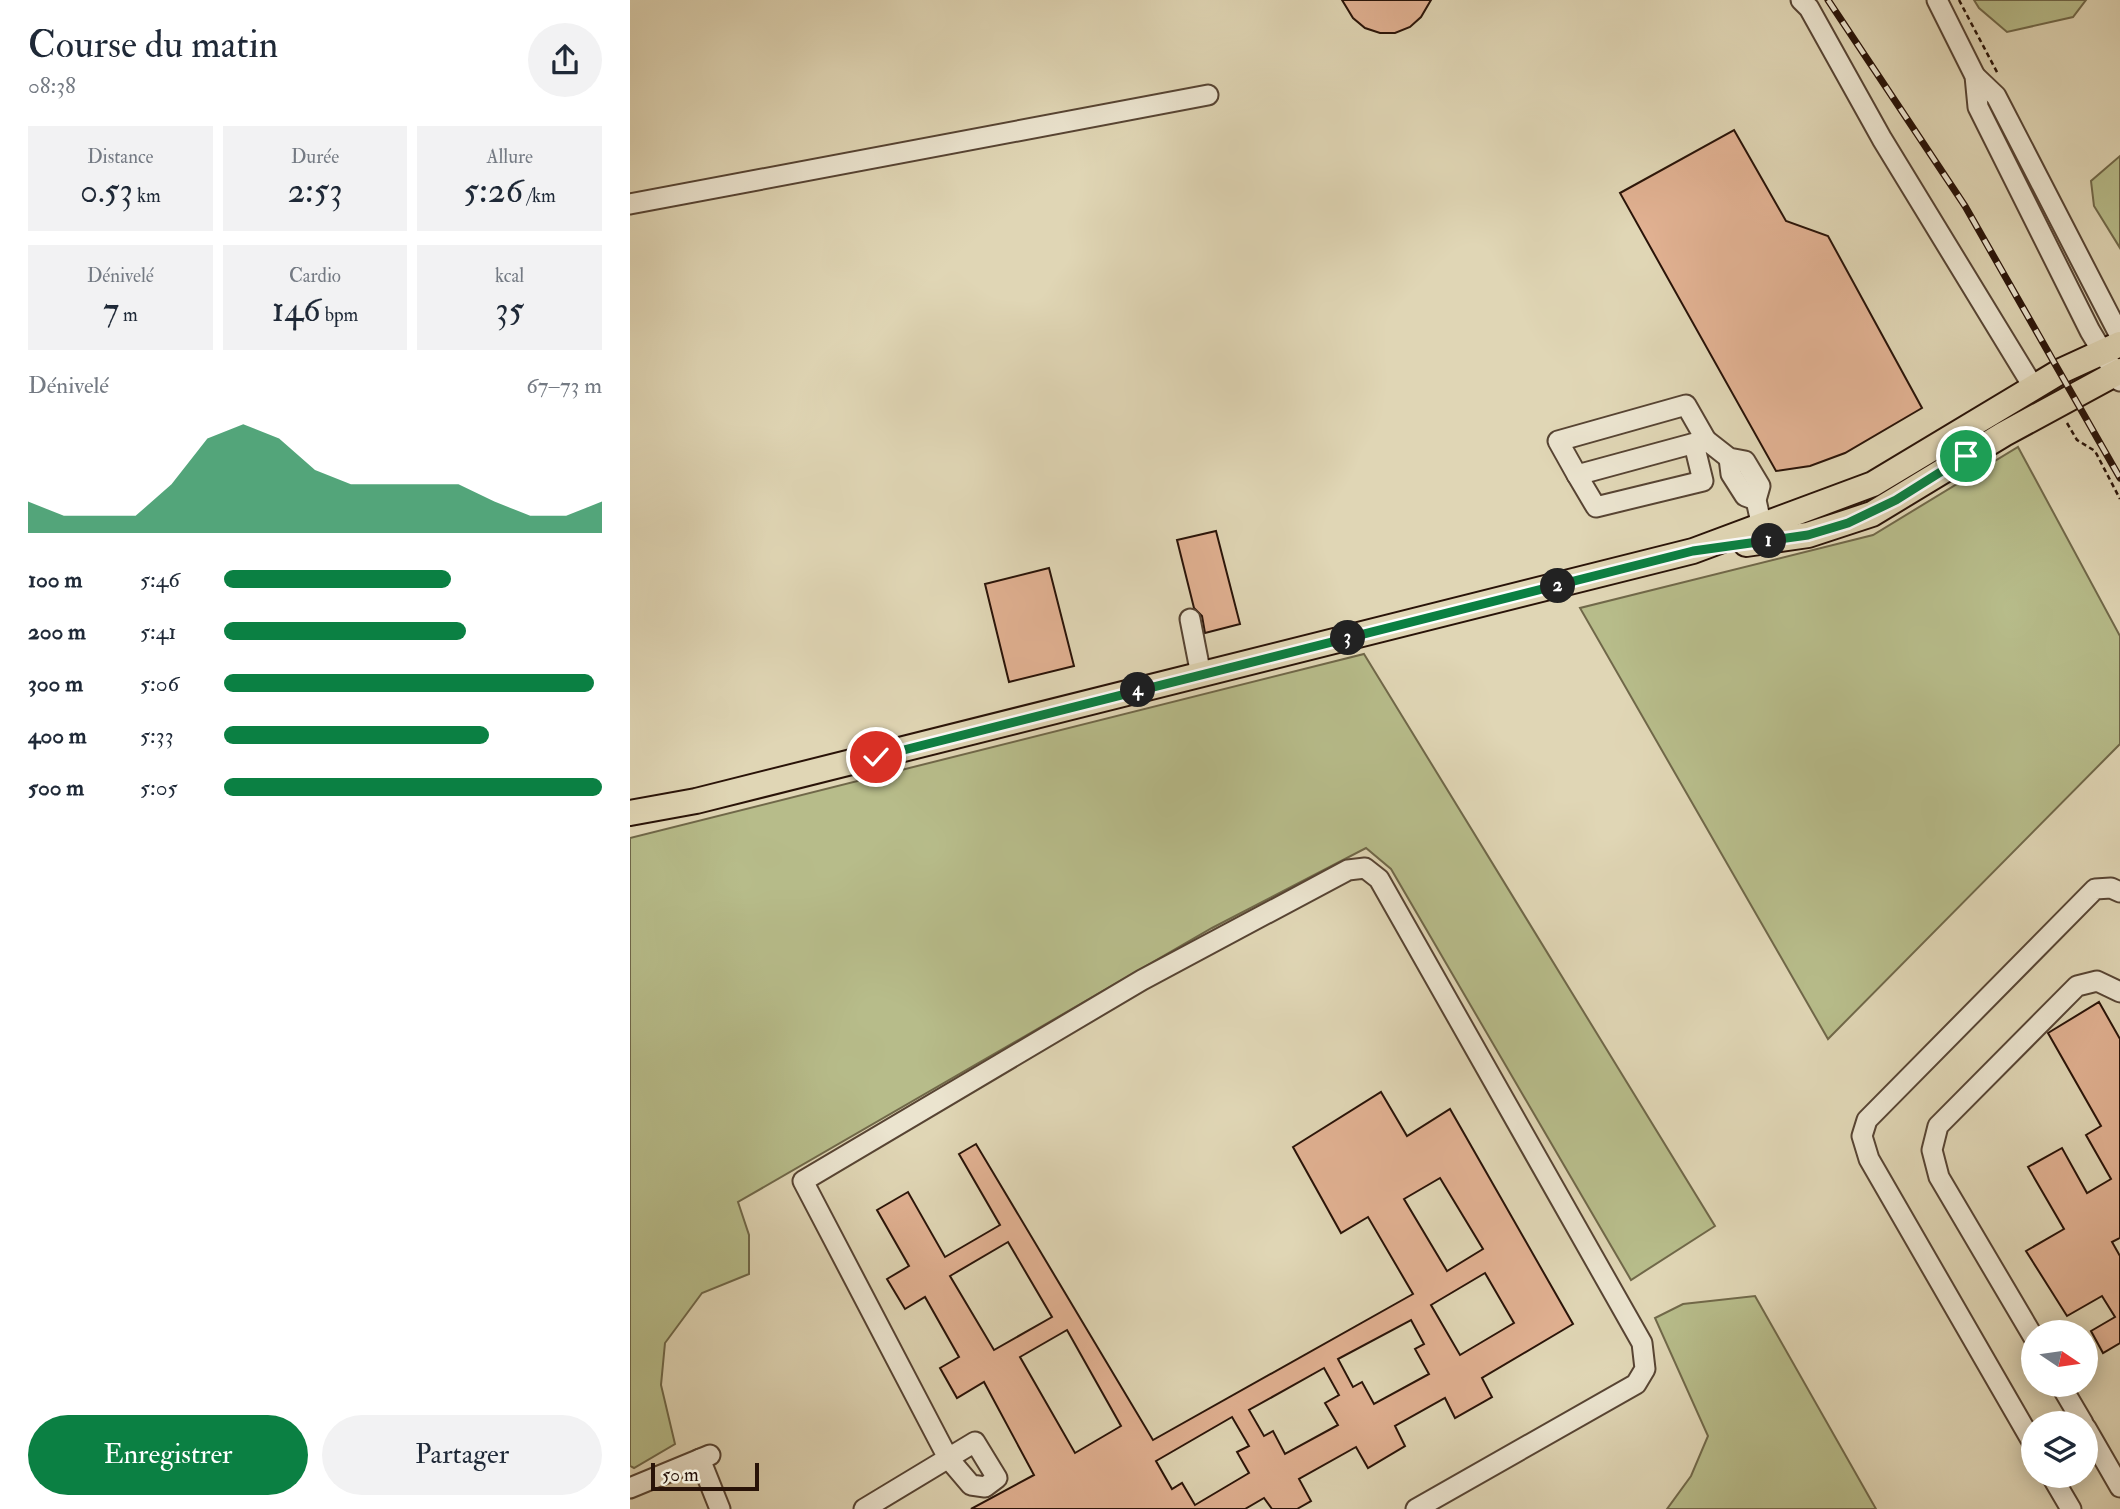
<!DOCTYPE html>
<html lang="fr">
<meta charset="utf-8">
<style>
body{margin:0;font-family:"IM FELL Double Pica",serif;background:#f2f2f3;color:#1f2937;height:100vh;display:flex;flex-direction:column;font-size:26px;white-space:nowrap}
*{box-sizing:border-box;margin:0}
p{font-size:23px;color:#747a83}
.icon{flex:none;width:38px;height:38px;fill:none;stroke:currentColor;stroke-width:2;stroke-linecap:round;stroke-linejoin:round}
.map{position:relative;flex:1;overflow:hidden}
.side{display:flex;flex-direction:column;background:#fff;width:630px}
.side>*{flex:none}
.needle{width:46px;rotate:103deg}
.buttons{position:absolute;left:1391px;top:1320px;display:grid;gap:14px}
.buttons a{display:grid;place-items:center;width:77px;height:77px;border-radius:50%;background:#fff;box-shadow:0 4px 18px #0003;font-size:35px}
.scale{position:absolute;left:21px;bottom:18px;width:108px;box-sizing:border-box;padding-left:7px;border:4px solid #291308;border-top:0;font-size:19px;line-height:24px;white-space:nowrap;color:#291308;-webkit-text-stroke:5px #ebe4cf;paint-order:stroke}
.pin{position:absolute;display:grid;place-items:center;width:60px;height:60px;color:#fff;margin:-30px;border:4px solid #fff;border-radius:50%;box-shadow:0 2px 7px #0007}
.km{position:absolute;width:35px;height:35px;margin:-18px;border-radius:50%;background:#222;color:#fff;font-size:19px;line-height:35px;text-align:center}
.round{display:grid;place-items:center;flex:none;width:74px;height:74px;border-radius:37px;background:#f2f2f3}
.summary{display:flex;align-items:center;justify-content:space-between;height:119px;padding:0 28px}
h1{font-size:38px;font-weight:600;line-height:52px}
.figures{display:grid;grid-template-columns:repeat(3,1fr);gap:10px;height:119px;padding:7px 28px}
.figures div{display:grid;align-content:center;border-radius:0px;background:#f2f2f3;text-align:center}
.figures b{font-size:35px;font-weight:600}
.figures small{font-size:19px;font-weight:400}
.figures p{font-size:19px}
.chart{height:196px;padding:14px 28px}
.chart p{display:flex;justify-content:space-between}
.chart svg{width:100%;height:126px;margin-top:7px;fill:#0b8043;opacity:.7}
.primary-button{display:flex;gap:14px;margin-top:auto;padding:14px 28px}
.primary-button a{flex:1;height:80px;border-radius:42px;background:#0b8043;color:#fff;font-size:28px;font-weight:600;line-height:80px;text-align:center}
.primary-button a+a{background:#f2f2f3;color:#1f2937}
ul{padding:0 28px;list-style:none;font-size:23px}
li{display:grid;grid-template-columns:112px 84px 1fr;align-items:center;height:52px}
li i{height:18px;border-radius:9px;background:#0b8043}
main{display:flex;flex:1;min-height:0}
.map>svg:first-child{display:block}
</style>
<main>
<section class="side">
<div class="summary"><div><h1>Course du matin</h1><p>08:38</p></div><a class="round"><svg class="icon" aria-label="share" viewBox="0 0 24 24"><path d="M12 15V3M7 8l5-5 5 5M5 13v7h14v-7"/></svg></a></div>
<div class="figures">
<div><p>Distance</p><b>0.53<small> km</small></b></div>
<div><p>Durée</p><b>2:53</b></div>
<div><p>Allure</p><b>5:26<small> /km</small></b></div>
</div>
<div class="figures">
<div><p>Dénivelé</p><b>7<small> m</small></b></div>
<div><p>Cardio</p><b>146<small> bpm</small></b></div>
<div><p>kcal</p><b>35</b></div>
</div>
<div class="chart"><p><span>Dénivelé</span>67–73 m</p>
<svg viewBox="0 0 160 44" preserveAspectRatio="none"><path d="M0 44V33L10 38L20 38L30 38L40 27L50 11L60 6L70 11L80 22L90 27L100 27L110 27L120 27L130 33L140 38L150 38L160 33V44z"/></svg>
</div>
<ul>
<li><b>100 m</b>5:46<i style="width:60%"></i></li>
<li><b>200 m</b>5:41<i style="width:64%"></i></li>
<li><b>300 m</b>5:06<i style="width:98%"></i></li>
<li><b>400 m</b>5:33<i style="width:70%"></i></li>
<li><b>500 m</b>5:05<i style="width:100%"></i></li>
</ul>
<div class="primary-button"><a>Enregistrer</a><a>Partager</a></div>
</section>
<div class="map">
<svg width="1490" height="1509" viewBox="0 0 1490 1509">
<rect width="100%" height="100%" fill="#e0d6b5"/>
<filter id="stains"><feTurbulence type="fractalNoise" baseFrequency=".00286" numOctaves="4"/><feColorMatrix values="0 0 0 0 .2 0 0 0 0 .09 0 0 0 0 .02 0 0 0 .5 -.17"/></filter>
<radialGradient id="worn" r=".72"><stop offset=".6" stop-color="#630" stop-opacity="0"/><stop offset="1" stop-color="#630" stop-opacity=".3"/></radialGradient>
<g fill="#b7bc8a" stroke="#706849" stroke-width="2">
<path d="M1344,0H1456L1443,17L1377,32L1349,8Z"/>
<path d="M1490,156V248L1464,206L1461,181Z"/>
<path d="M1388,447L1490,636V744L1198,1039L950,608L1243,535Z"/>
<path d="M734,654L1085,1226L1001,1280L761,869L736,848L582,928L108,1202L119,1235V1274L72,1293L35,1343L31,1385L45,1444L4,1468L0,1466V838Z"/>
<path d="M1125,1296L1246,1509H1037L1061,1476L1078,1436L1025,1318L1053,1304Z"/>
</g>
<g fill="#e1b192" stroke="#291308" stroke-width="2" fill-rule="evenodd">
<path d="M712,0H801L791,17L780,27L765,33H750L735,28L723,18Z"/>
<path d="M1104,130L1156,221L1198,236L1292,408L1215,453L1180,466L1146,471L990,193Z"/>
<path d="M586,531L610,624L575,633L572,616L564,608L547,540Z"/>
<path d="M419,568L444,666L379,682L355,584Z"/>
<path d="M1469,1002L1490,1039V1238L1482,1242L1490,1256V1343L1473,1353L1461,1331L1485,1317L1472,1296L1437,1316L1396,1251L1434,1229L1398,1167L1432,1148L1457,1193L1481,1179L1456,1135L1471,1126L1418,1033Z"/>
<path d="M751,1092L777,1136L820,1109L943,1324L852,1378L862,1397L825,1418L815,1398L765,1426L775,1446L738,1468L726,1447L669,1479L681,1501L667,1509H642L634,1498L615,1509H341L404,1475L354,1382L327,1398L310,1368L329,1357L295,1297L275,1309L257,1279L279,1266L247,1210L278,1192L315,1257L370,1225L329,1154L346,1144L523,1440L783,1294L738,1217L711,1233L663,1147ZM810,1178L853,1249L817,1271L774,1199ZM378,1242L422,1317L364,1350L320,1276ZM855,1273L884,1323L830,1355L801,1305ZM781,1320L794,1344L785,1349L799,1374L744,1404L732,1382L723,1387L708,1359ZM437,1330L491,1426L445,1453L390,1357ZM694,1368L709,1395L695,1403L708,1425L655,1454L643,1431L634,1436L619,1410ZM602,1417L619,1446L607,1452L619,1473L565,1505L552,1483L542,1489L526,1461Z"/>
</g>
<g fill="none" stroke-linecap="round" stroke-linejoin="round">
<defs>
<g id="minor">
<path d="M1171,0L1179,8L1252,139L1404,388"/>
<path d="M1307,0L1345,76L1348,107L1460,331L1490,381"/>
<path d="M1345,76L1366,96L1490,336"/>
<path d="M0,204L578,95"/>
<path d="M1064,444L1073,481L966,507L947,475L1076,440L1099,458L1115,461L1130,486L1126,500L1132,527"/>
<path d="M1099,458L1101,474L1115,496L1126,500"/>
<path d="M947,475L928,441L1056,405L1076,440"/>
<path d="M560,619L571,675"/>
<path d="M1404,1338L1309,1177L1302,1150L1308,1126L1447,986L1467,981L1490,992"/>
<path d="M1430,1384L1453,1423"/>
<path d="M1456,1428L1490,1487"/>
<path d="M1404,1445L1239,1159L1232,1136L1237,1120L1465,889L1481,888L1490,892"/>
<path d="M70,1459L90,1509"/>
<path d="M1421,1475L1441,1509"/>
<path d="M0,1488L80,1455"/>
<path d="M234,1509L345,1442L367,1478L355,1487L341,1485L318,1458L173,1181L512,980L718,870L735,868L749,879L1012,1343L1015,1369L1006,1384L786,1509"/>
</g>
<g id="major">
<path d="M1116,544L1178,535L1242,514L1374,434L1490,371"/>
<path d="M0,813L66,801L1063,551L1243,484L1431,371L1490,344"/>
</g>
</defs>
<use href="#minor" stroke="#574433" stroke-width="23"/>
<use href="#major" stroke="#291308" stroke-width="28"/>
<g stroke="#291308" stroke-width="2.5" stroke-dasharray="5 3.5" stroke-linecap="butt">
<path d="M1329,0L1368,74"/>
<path d="M1437,423L1447,440L1465,451L1490,499"/>
</g>
<use href="#minor" stroke="#ebe4cf" stroke-width="19"/>
<use href="#major" stroke="#e0d6b5" stroke-width="24"/>
<defs>
<path id="rail" d="M1198,0L1335,206L1490,478"/>
</defs>
<use href="#rail" stroke="#291308" stroke-width="7"/>
<use href="#rail" stroke="#ebe4cf" stroke-width="4.5" stroke-dasharray="13" stroke-linecap="butt"/>
</g>
<g fill="none" stroke-linecap="round" stroke-linejoin="round">
<defs>
<path id="route" d="M246,757L1063,551L1178,535L1218,523L1266,500L1336,456"/>
</defs>
<use href="#route" stroke="#fff" stroke-width="14"/>
<use href="#route" stroke="#0b8043" stroke-width="9"/>
</g>
<rect width="100%" height="100%" filter="url(#stains)"/>
<rect width="100%" height="100%" fill="url(#worn)"/>
</svg>
<div class="buttons">
<a><svg class="needle" viewBox="-14 -14 28 28"><path d="M0-13l5 13h-10z" fill="#e53935"/><path d="M0 13l5-13h-10z" fill="#747a83"/></svg></a>
<a><svg class="icon" aria-label="layers" viewBox="0 0 24 24"><path d="M12 4l9 5-9 5-9-5zM3 14l9 5 9-5"/></svg></a>
</div>
<div class="scale">50 m</div>
<div class="pin" style="left:1336px;top:456px;background:#1e9e55"><svg class="icon" aria-label="arrive" viewBox="0 0 24 24"><path d="M6 21V4h12l-3 4 3 4H6"/></svg></div>
<div class="pin" style="left:246px;top:757px;background:#d93025"><svg class="icon" aria-label="check" viewBox="0 0 24 24"><path d="M5 12l5 5 9-10"/></svg></div>
<b class="km" style="left:1139px;top:541px">1</b>
<b class="km" style="left:928px;top:586px">2</b>
<b class="km" style="left:718px;top:638px">3</b>
<b class="km" style="left:508px;top:690px">4</b>
</div>
</main>
